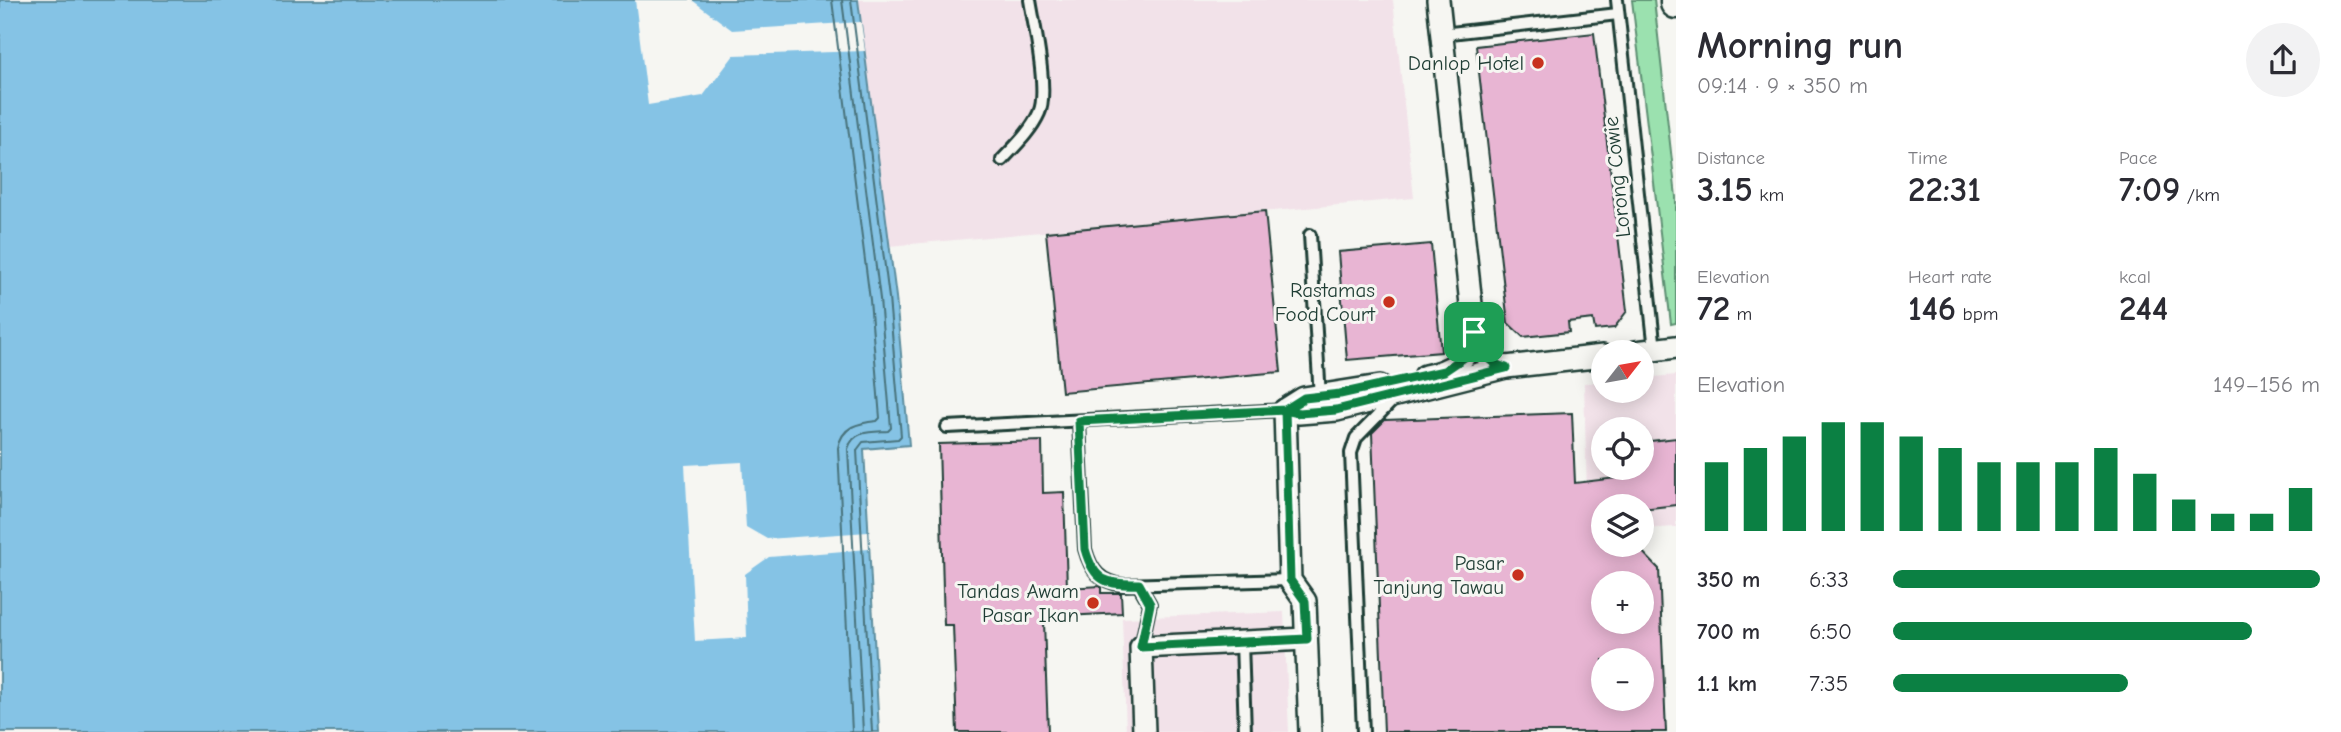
<!DOCTYPE html>
<meta charset="utf-8">
<style>
body{margin:0;font-family:"Comic Neue",sans-serif;background:#f2f2f3;color:#2b2b33;height:100vh;display:flex;flex-direction:column;font-size:26px;white-space:nowrap}
*{box-sizing:border-box;margin:0}
p{font-size:23px;color:#7c7c81}
.icon{flex:none;width:38px;height:38px;fill:none;stroke:currentColor;stroke-width:2;stroke-linecap:round;stroke-linejoin:round}
.map{position:relative;flex:1;overflow:hidden}
.details{display:flex;flex-direction:column;background:#fff;width:665px}
.details>*{flex:none}
.needle{width:46px;rotate:59deg}
.controls{position:absolute;left:1591px;top:340px;display:grid;gap:14px}
.controls a{display:grid;place-items:center;width:63px;height:63px;border-radius:50%;background:#fff;box-shadow:0 4px 18px #0003;font-size:35px}
.pin{position:absolute;display:grid;place-items:center;width:60px;height:60px;color:#fff;margin:-30px;border-radius:14px;box-shadow:0 4px 10px #0006}
.round{display:grid;place-items:center;flex:none;width:74px;height:74px;border-radius:37px;background:#f2f2f3}
.overview{display:flex;align-items:center;justify-content:space-between;height:119px;padding:0 21px}
h1{font-size:38px;font-weight:700;line-height:52px}
.figures{display:grid;grid-template-columns:repeat(3,1fr);gap:10px;height:119px;padding:7px 21px}
.figures div{display:grid;align-content:center}
.figures b{font-size:35px;font-weight:700}
.figures small{font-size:19px;font-weight:400}
.figures p{font-size:19px}
.chart{height:196px;padding:14px 21px}
.chart p{display:flex;justify-content:space-between}
.chart svg{width:100%;height:126px;margin-top:7px;stroke:#0b8043;stroke-width:6}
ul{padding:0 21px;list-style:none;font-size:23px}
li{display:grid;grid-template-columns:112px 84px 1fr;align-items:center;height:52px}
li i{height:18px;border-radius:9px;background:#0b8043}
main{display:flex;flex:1;min-height:0}
.map>svg:first-child{display:block}
</style>
<main>
<div class="map">
<svg width="1676" height="732" viewBox="0 0 1676 732">
<rect width="100%" height="100%" fill="#f6f6f2"/>
<filter id="ink" filterUnits="userSpaceOnUse"><feTurbulence type="fractalNoise" baseFrequency=".0143" numOctaves="2"/><feDisplacementMap in="SourceGraphic" scale="14" xChannelSelector="R" yChannelSelector="G"/><feConvolveMatrix kernelMatrix="1 2 1 2 8 2 1 2 1" color-interpolation-filters="sRGB"/></filter>
<g filter="url(#ink)">
<g fill="#f2e2e9" fill-rule="evenodd">
<path d="M858,0H1393L1414,198L889,246Z"/>
<path d="M1676,375V527L1642,529V506H1603L1588,531L1584,383L1603,382V390H1642V378ZM1603,429H1642V467H1603Z"/>
<path d="M1284,612L1289,732H1126L1122,618Z"/>
</g>
<path fill="#9be1af" stroke="#5d8f72" stroke-width="2" d="M1632,0H1654L1676,197V323L1671,324Z"/>
<path fill="#85c3e5" stroke="#5c8d9e" stroke-width="2" d="M0,0H858L896,297L909,445L864,449L879,732H0Z"/>
<g fill="#f6f6f2">
<path d="M635,0H692L732,30L861,22L865,51L734,55L703,96L648,105Z"/>
<path d="M742,462L746,527L767,539L868,532L869,549L769,557L745,574L747,638L695,641L685,465Z"/>
</g>
<g fill="none" stroke-linecap="round" stroke-linejoin="round">
<g stroke="#48737b" stroke-width="2">
<path d="M832,0L870,300L880,418L877,421C858,423 842,426 838,448L852,732"/>
<path d="M842,0L880,299L891,428L888,431C872,432 853,430 848,449L863,732"/>
<path d="M851,0L889,298L901,436L898,439L863,442L857,450L872,732"/>
</g>
</g>
<g fill="#e8b5d3" stroke="#1f3d34" stroke-width="2" fill-rule="evenodd">
<path d="M1594,33L1627,311L1614,328L1595,330L1593,319L1568,322L1569,332L1523,337L1508,323L1476,46Z"/>
<path d="M1265,211L1281,372L1062,392L1046,232Z"/>
<path d="M1431,244L1441,352L1347,360L1338,252Z"/>
<path d="M1572,413L1575,483L1617,478L1615,467H1642V442L1676,438V505L1642,509V506H1603V544H1635L1659,569L1666,732H1384L1372,433L1385,420ZM1603,583H1642V621H1603ZM1603,660H1642V698H1603Z"/>
<path d="M1042,441L1043,493L1064,492L1067,588L1101,586V593H1121L1122,613L1047,617V622H1044L1048,732H957L953,625H944L939,444Z"/>
</g>
<g fill="none" stroke-linecap="round" stroke-linejoin="round">
<defs>
<g id="service">
<path d="M1617,0L1655,350"/>
<path d="M1442,34L1618,14"/>
<path d="M1002,160C1015,146 1031,131 1039,113C1049,92 1034,25 1030,0"/>
<path d="M1310,235L1320,397"/>
<path d="M1079,421L1085,549C1091,571 1100,582 1123,585L1290,580"/>
<path d="M947,427L1285,410"/>
<path d="M1139,585L1150,604L1141,647"/>
<path d="M1242,642L1245,732"/>
<path d="M1363,732L1351,453L1356,438L1394,399"/>
</g>
<g id="minor">
<path d="M1438,0L1474,332C1481,349 1487,364 1506,367"/>
<path d="M1636,352L1676,347"/>
<path d="M1425,376C1451,371 1470,360 1474,332"/>
<path d="M1285,410L1290,580L1305,601L1310,732"/>
<path d="M1285,410L1299,413L1337,410L1506,367L1603,356"/>
<path d="M1285,410L1304,398L1380,386"/>
<path d="M1144,732L1141,647L1306,639"/>
</g>
<path id="secondary" d="M1676,0V3"/>
</defs>
<use href="#service" stroke="#1f3d34" stroke-width="16"/>
<use href="#minor" stroke="#1f3d34" stroke-width="26"/>
<use href="#secondary" stroke="#1f3d34" stroke-width="35"/>
<use href="#service" stroke="#f6f6f2" stroke-width="10"/>
<use href="#minor" stroke="#f6f6f2" stroke-width="21"/>
<use href="#secondary" stroke="#f6f6f2" stroke-width="30"/>
</g>
</g>
<g fill="none" stroke-linecap="round" stroke-linejoin="round" filter="url(#ink)">
<defs>
<path id="route" d="M1474,332L1466,356L1444,371L1340,394L1304,398L1285,410L1079,421L1085,549C1094,582 1107,585 1139,584L1150,604L1141,647L1307,639L1305,601L1290,580L1285,410L1299,413L1336,410L1506,368C1487,364 1481,349 1474,332"/>
</defs>
<use href="#route" stroke="#fff" stroke-width="14"/>
<use href="#route" stroke="#0b8043" stroke-width="9"/>
</g>
<g fill="#c8321e" stroke="#f6f6f2" stroke-width="2.5">
<circle cx="1538" cy="63" r="7"/>
<circle cx="1389" cy="302" r="7"/>
<circle cx="1518" cy="575" r="7"/>
<circle cx="1093" cy="603" r="7"/>
</g>
<g text-anchor="middle" dominant-baseline="central" stroke-width="6" stroke-linejoin="round" paint-order="stroke">
<g font-size="21" fill="#1f3d34" stroke="#f6f6f2" text-anchor="end">
<text x="1524" y="63">Danlop Hotel</text>
<text x="1375" y="290">Rastamas<tspan x="1375" dy="24">Food Court</tspan></text>
<text x="1504" y="563">Pasar<tspan x="1504" dy="24">Tanjung Tawau</tspan></text>
<text x="1079" y="591">Tandas Awam<tspan x="1079" dy="24">Pasar Ikan</tspan></text>
</g>
<g font-size="21" fill="#1f3d34" stroke="#f6f6f2">
<text transform="translate(1617 177) rotate(-96)">Lorong Cowie</text>
</g>
</g>
</svg>
<div class="controls">
<a><svg class="needle" viewBox="-14 -14 28 28"><path d="M0-13l5 13h-10z" fill="#e53935"/><path d="M0 13l5-13h-10z" fill="#7c7c81"/></svg></a>
<a><svg class="icon" aria-label="locate" viewBox="0 0 24 24"><circle cx="12" cy="12" r="6"/><path d="M12 2v4M12 18v4M2 12h4M18 12h4"/></svg></a>
<a><svg class="icon" aria-label="layers" viewBox="0 0 24 24"><path d="M12 4l9 5-9 5-9-5zM3 14l9 5 9-5"/></svg></a>
<a>+</a>
<a>−</a>
</div>
<div class="pin" style="left:1474px;top:332px;background:#1e9e55"><svg class="icon" aria-label="arrive" viewBox="0 0 24 24"><path d="M6 21V4h12l-3 4 3 4H6"/></svg></div>
</div>
<section class="details">
<div class="overview"><div><h1>Morning run</h1><p>09:14 · 9 × 350 m</p></div><a class="round"><svg class="icon" aria-label="share" viewBox="0 0 24 24"><path d="M12 15V3M7 8l5-5 5 5M5 13v7h14v-7"/></svg></a></div>
<div class="figures">
<div><p>Distance</p><b>3.15<small> km</small></b></div>
<div><p>Time</p><b>22:31</b></div>
<div><p>Pace</p><b>7:09<small> /km</small></b></div>
</div>
<div class="figures">
<div><p>Elevation</p><b>72<small> m</small></b></div>
<div><p>Heart rate</p><b>146<small> bpm</small></b></div>
<div><p>kcal</p><b>244</b></div>
</div>
<div class="chart"><p><span>Elevation</span>149–156 m</p>
<svg viewBox="0 0 160 44" preserveAspectRatio="none"><path d="M5 44V20M15 44V15M25 44V11M35 44V6M45 44V6M55 44V11M65 44V15M75 44V20M85 44V20M95 44V20M105 44V15M115 44V24M125 44V33M135 44V38M145 44V38M155 44V29"/></svg>
</div>
<ul>
<li><b>350 m</b>6:33<i style="width:100%"></i></li>
<li><b>700 m</b>6:50<i style="width:84%"></i></li>
<li><b>1.1 km</b>7:35<i style="width:55%"></i></li>
</ul>
</section>
</main>
